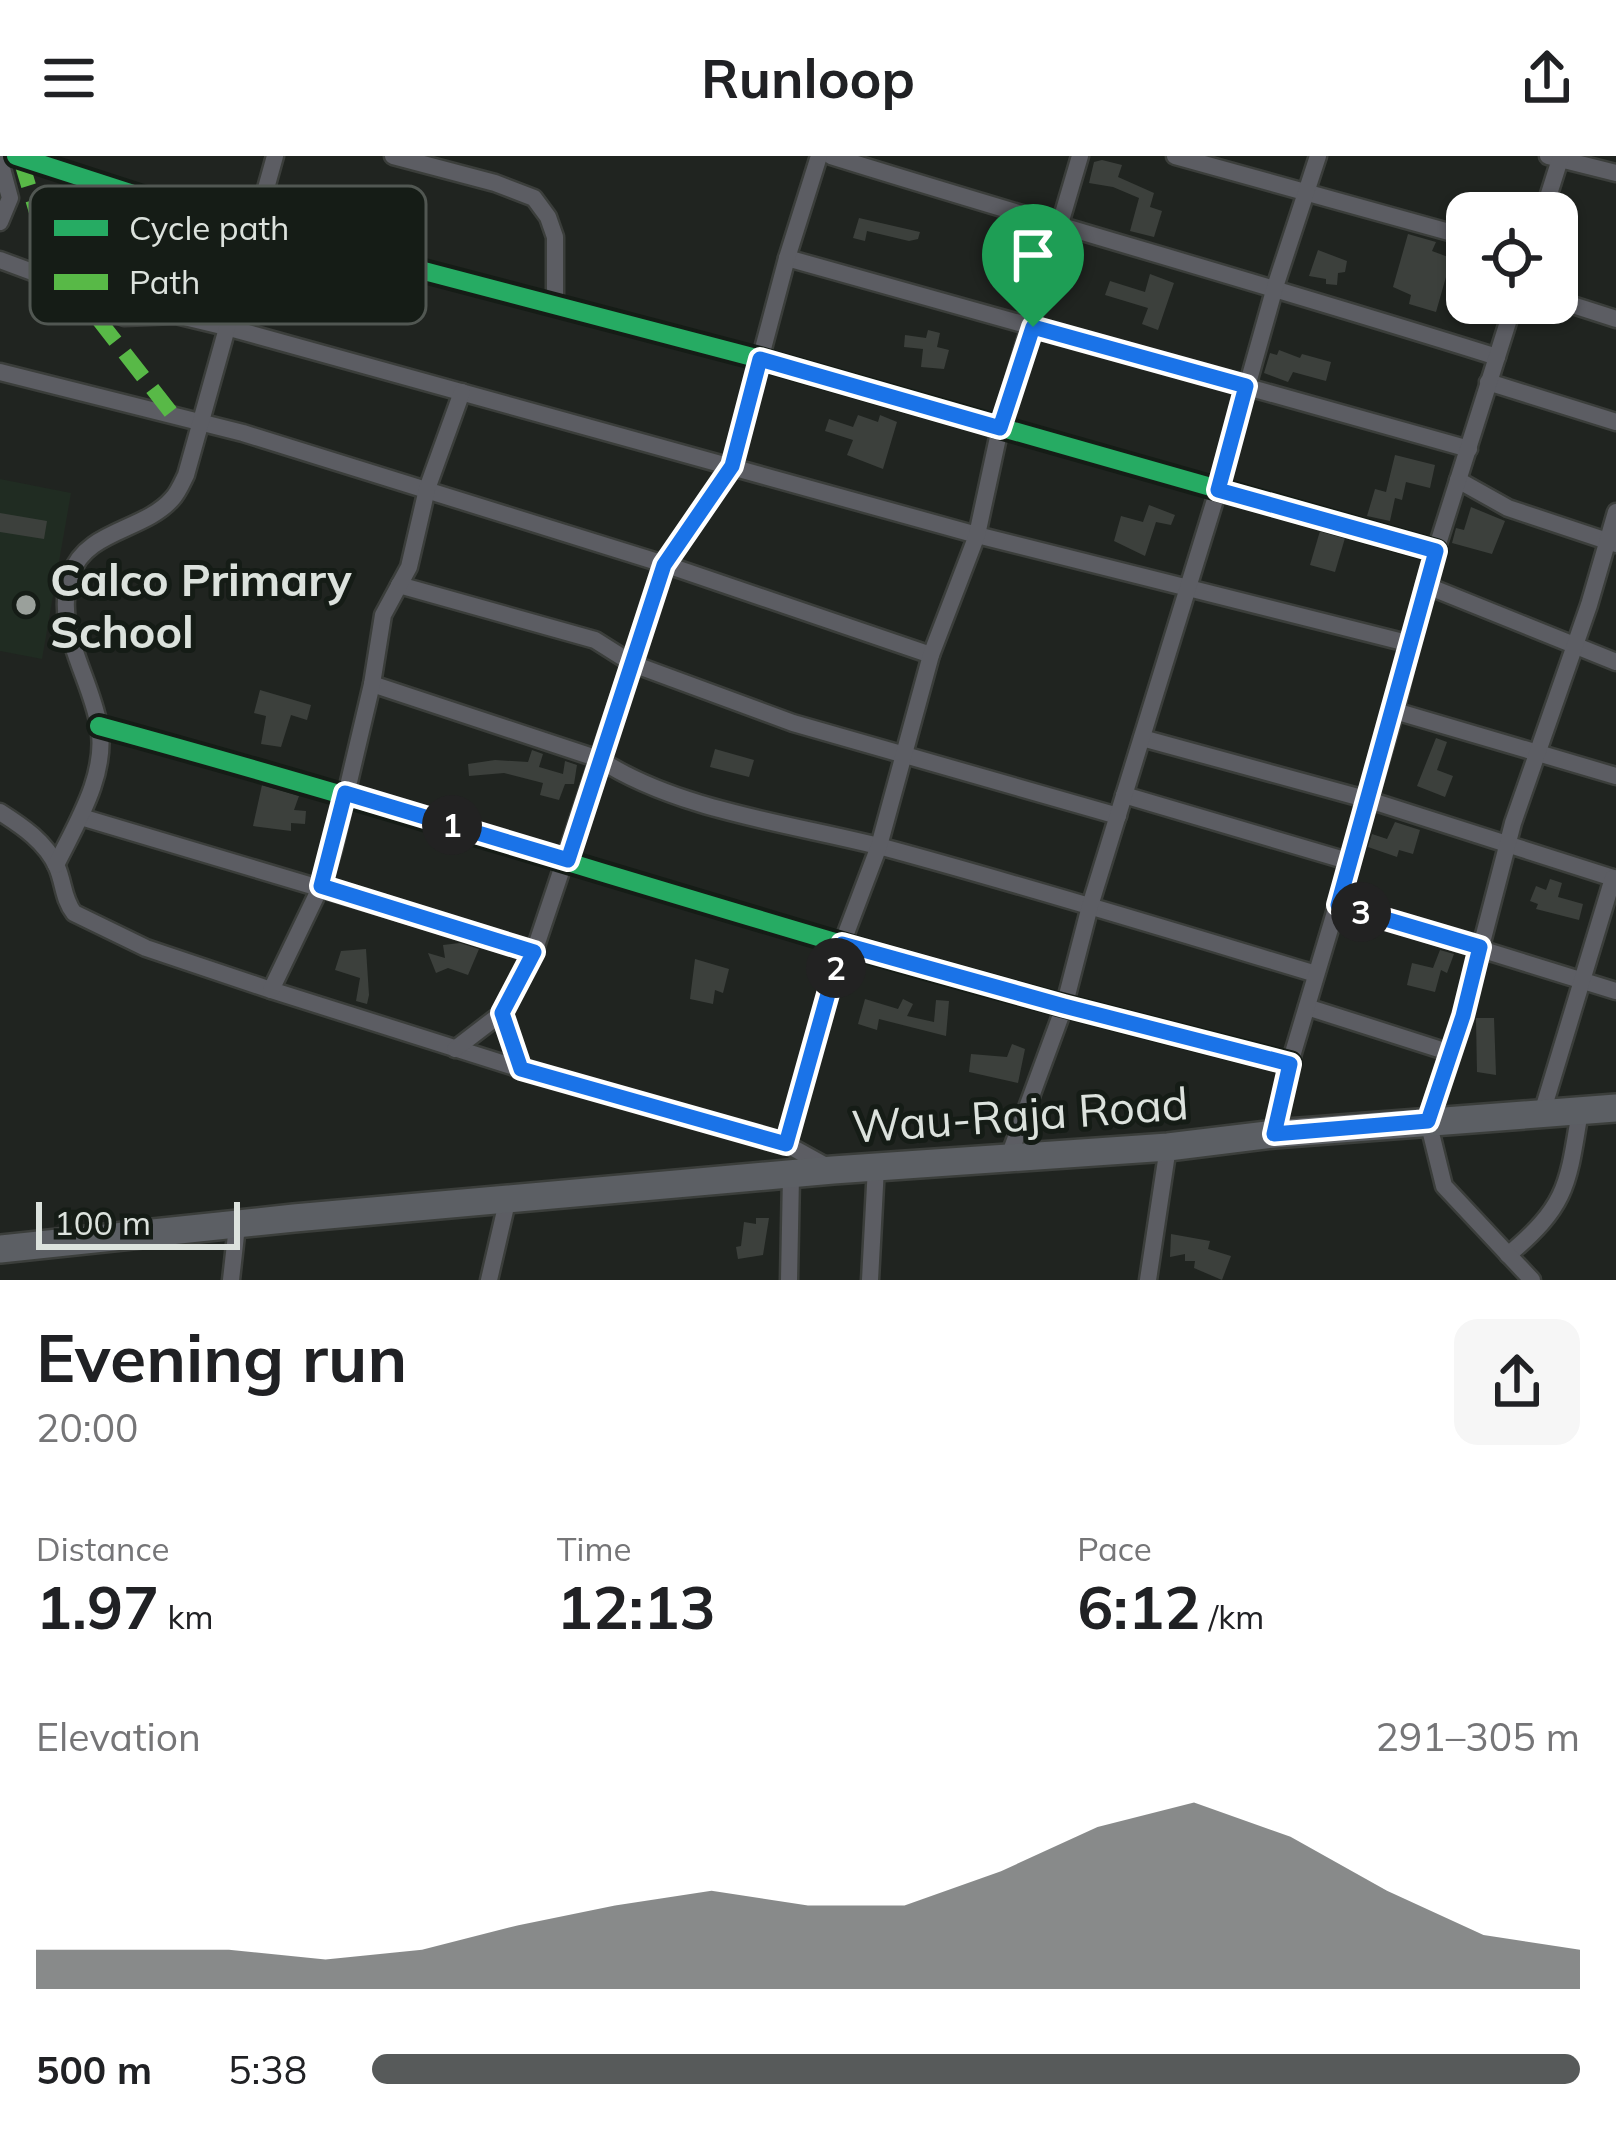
<!DOCTYPE html>
<meta charset="utf-8">
<style>
body{margin:0;font-family:Mulish,sans-serif;background:#f6f6f6;color:#202124;height:100vh;display:flex;flex-direction:column;font-size:45px;white-space:nowrap}
*{box-sizing:border-box;margin:0}
p{font-size:39px;color:#757577}
.icon{flex:none;width:66px;height:66px;fill:none;stroke:currentColor;stroke-width:2;stroke-linecap:round;stroke-linejoin:round}
.map{position:relative;height:1124px;overflow:hidden}
.details{display:flex;flex-direction:column;background:#fff;flex:1}
.details>*{flex:none}
.fabs{position:absolute;left:1446px;top:36px;display:grid;gap:24px}
.fabs a{display:grid;place-items:center;width:132px;height:132px;border-radius:24px;background:#fff;box-shadow:0 3px 9px #0004;font-size:60px}
.scale{position:absolute;left:36px;bottom:30px;width:204px;box-sizing:border-box;padding-left:12px;border:6px solid #dce2dd;border-top:0;font-size:33px;line-height:42px;white-space:nowrap;color:#dce2dd;-webkit-text-stroke:9px #151c16;paint-order:stroke}
.pin{position:absolute;display:grid;place-items:center;width:102px;height:102px;color:#fff;margin:-123px -51px;border-radius:50% 50% 50% 0;rotate:-45deg;box-shadow:0 0 12px #0007}
.pin .icon{rotate:45deg}
.km{position:absolute;width:60px;height:60px;margin:-30px;border-radius:50%;background:#222;color:#fff;font-size:33px;line-height:60px;text-align:center}
.round{display:grid;place-items:center;flex:none;width:126px;height:126px;border-radius:24px;background:#f6f6f6}
.summary{display:flex;align-items:center;justify-content:space-between;height:204px;padding:0 36px}
h1{font-size:66px;font-weight:700;line-height:90px}
.stats{display:grid;grid-template-columns:repeat(3,1fr);gap:18px;height:204px;padding:12px 36px}
.stats div{display:grid;align-content:center}
.stats b{font-size:60px;font-weight:700}
.stats small{font-size:33px;font-weight:400}
.stats p{font-size:33px}
.chart{height:336px;padding:24px 36px}
.chart p{display:flex;justify-content:space-between}
.chart svg{width:100%;height:216px;margin-top:12px;fill:#575a5a;opacity:.7}
ul{padding:0 36px;list-style:none;font-size:39px}
li{display:grid;grid-template-columns:192px 144px 1fr;align-items:center;height:90px}
li i{height:30px;border-radius:15px;background:#575a5a}
header{display:flex;justify-content:space-between;align-items:center;height:156px;padding:0 36px;background:#fff;font-size:54px;font-weight:700}
.map>svg:first-child{display:block}
</style>
<header><svg class="icon" aria-label="menu" viewBox="0 0 24 24"><path d="M4 6h16M4 12h16M4 18h16"/></svg>Runloop<svg class="icon" aria-label="share" viewBox="0 0 24 24"><path d="M12 15V3M7 8l5-5 5 5M5 13v7h14v-7"/></svg></header>
<div class="map">
<svg width="1616" height="1124" viewBox="0 0 1616 1124">
<rect width="100%" height="100%" fill="#202420"/>
<path fill="#202c22" d="M0,323L71,337L42,503L0,495Z"/>
<g fill="#3c403c">
<path d="M1102,4L1122,9L1118,21L1154,37L1150,51L1162,55L1154,81L1130,75L1139,42L1113,31L1089,27L1094,6Z"/>
<path d="M859,62L920,76L918,83L909,85L867,75L865,85L853,82Z"/>
<path d="M1408,78L1436,86L1432,95L1459,105L1454,116L1448,114L1436,156L1409,148L1411,139L1393,131Z"/>
<path d="M1318,94L1347,105L1345,116L1338,117L1337,129L1326,128V123L1309,120Z"/>
<path d="M1150,118L1174,127L1158,174L1142,168L1148,152L1105,139L1110,125L1145,136Z"/>
<path d="M928,174L940,177L937,191L949,194L944,213L921,211L923,193L904,191L905,179L926,182Z"/>
<path d="M1279,194L1300,202L1302,198L1331,206L1326,225L1293,216L1288,226L1264,217L1270,197L1277,199Z"/>
<path d="M858,259L878,266L880,259L897,266L883,313L847,299L853,284L825,275L829,263L853,271Z"/>
<path d="M1395,299L1435,309L1430,332L1406,326L1402,344L1395,342L1390,365L1367,360L1375,333L1386,336Z"/>
<path d="M1149,349L1175,359L1171,369L1156,366L1145,400L1114,385L1121,360L1143,366Z"/>
<path d="M1471,351L1505,365L1492,398L1452,387L1456,372L1464,374Z"/>
<path d="M0,357L47,365L44,383L0,376Z"/>
<path d="M1320,375L1345,382L1335,416L1310,409Z"/>
<path d="M260,534L311,549L307,564L291,559L281,591L261,588L266,560L254,557Z"/>
<path d="M1436,582L1447,586L1437,614L1453,620L1445,641L1417,630Z"/>
<path d="M715,593L754,604L749,621L710,611Z"/>
<path d="M532,594L543,598L539,611L563,618L565,605L577,609L574,628H565L559,644L540,639L543,627L504,617L469,620L468,608L495,604L528,606Z"/>
<path d="M262,629L299,640L294,654L306,655L305,668L291,667V675L253,670Z"/>
<path d="M1395,666L1420,674L1413,698L1399,694L1397,701L1368,691L1372,678L1387,683Z"/>
<path d="M1550,723L1562,727L1558,741L1583,748L1579,764L1536,753L1538,748L1530,745L1536,730L1546,734Z"/>
<path d="M460,787L479,793L468,819L448,812L436,817L428,797L445,802L443,789Z"/>
<path d="M366,793L369,839L367,848L356,845L360,822L335,814L341,795Z"/>
<path d="M1440,794L1454,798L1447,817L1441,814L1435,836L1407,829L1412,807L1433,812Z"/>
<path d="M695,803L729,813L723,837L715,834L713,848L690,843Z"/>
<path d="M865,843L898,853L903,843L913,848L907,860L934,866L936,844L949,845L946,880L879,863L877,874L858,868Z"/>
<path d="M1476,862H1494L1496,919L1477,916Z"/>
<path d="M1012,888L1025,893L1018,927L969,916L971,898L1007,901Z"/>
<path d="M756,1062H769L763,1099L738,1103L736,1091L741,1090L744,1066L756,1068Z"/>
<path d="M1171,1078L1210,1085L1208,1093L1231,1100L1222,1124L1194,1112L1195,1105H1185V1098L1170,1101Z"/>
</g>
<g fill="none" stroke-linecap="round" stroke-linejoin="round">
<defs>
<g id="street">
<path d="M16,0L149,43L760,203L1436,395"/>
<path d="M393,0L495,27L534,42L548,61L555,81V151"/>
<path d="M831,0C1052,69 1275,131 1497,201"/>
<path d="M1175,0L1467,81"/>
<path d="M1548,0L1616,17"/>
<path d="M0,5L10,42L0,66"/>
<path d="M1543,57L1561,0"/>
<path d="M787,102L1469,293"/>
<path d="M0,104L62,127L102,153L124,161L176,159L226,171L977,379L1411,488"/>
<path d="M1557,144L1616,163"/>
<path d="M0,216L243,277L664,408L931,499"/>
<path d="M1488,226L1616,266"/>
<path d="M1458,324L1508,352L1616,388"/>
<path d="M399,429L595,484L633,508L793,567L1118,660"/>
<path d="M1425,429L1616,506"/>
<path d="M372,528L599,603C678,655 794,668 886,692C1030,731 1173,775 1316,818"/>
<path d="M1395,555L1616,620"/>
<path d="M99,570C349,638 594,715 842,788C990,832 1140,870 1290,907"/>
<path d="M1142,582L1369,644L1616,723"/>
<path d="M1124,639L1351,706"/>
<path d="M0,656C22,670 46,686 57,711C64,727 63,743 74,757L146,792L271,834L521,913L786,988L833,1014"/>
<path d="M81,661L534,796"/>
<path d="M56,709C76,668 108,618 99,570C90,518 52,471 71,418C86,374 144,375 172,343C178,337 182,327 186,319L275,0"/>
<path d="M1338,749L1616,835"/>
<path d="M271,834L321,730L333,694L372,528L383,459L409,411L427,333L462,236"/>
<path d="M1307,851L1451,897"/>
<path d="M502,857L521,913"/>
<path d="M455,893L502,857L534,796L664,408L732,310L787,102L819,0"/>
<path d="M1542,957L1613,722"/>
<path d="M1274,978L1290,907L1395,555L1425,429L1514,147"/>
<path d="M786,988L842,788L879,690L931,499L977,379L1000,272L1080,0"/>
<path d="M1008,1003L1064,851L1090,750L1218,334L1275,131L1318,0"/>
<path d="M1508,1099C1568,1049 1568,1028 1580,955"/>
<path d="M231,1124L237,1070"/>
<path d="M489,1124L507,1046"/>
<path d="M789,1124L791,1020"/>
<path d="M870,1124L876,1011"/>
<path d="M1148,1124L1168,991"/>
<path d="M1532,1124L1444,1030L1428,965L1463,860L1513,667L1589,449L1616,356"/>
</g>
<path id="primary" d="M0,1093L294,1062L833,1014L1168,991L1274,978L1616,952"/>
</defs>
<use href="#street" stroke="#3b3e3b" stroke-width="21"/>
<use href="#primary" stroke="#3b3e3b" stroke-width="32"/>
<use href="#street" stroke="#5c5d63" stroke-width="16"/>
<use href="#primary" stroke="#5c5f64" stroke-width="27"/>
<path stroke="#58b947" stroke-width="15" stroke-dasharray="30 15" stroke-linecap="butt" d="M20,1L43,78L74,132L176,263"/>
<defs>
<g id="cycleway">
<path d="M16,0L149,43L760,203L1436,395"/>
<path d="M99,570C349,638 594,715 842,788C990,832 1140,870 1290,907"/>
</g>
</defs>
<use href="#cycleway" stroke="#151c16" stroke-width="26"/>
<use href="#cycleway" stroke="#26ab63" stroke-width="18"/>
</g>
<g fill="none" stroke-linecap="round" stroke-linejoin="round">
<defs>
<path id="route" d="M1033,171L1246,230L1218,334L1436,395L1338,749L1480,791L1463,860L1428,965L1274,978L1290,908L1064,850L842,788L786,988L521,913L502,857L534,796L321,730L345,637L568,704L664,409L732,310L760,203L1000,272Z"/>
</defs>
<use href="#route" stroke="#fff" stroke-width="24"/>
<use href="#route" stroke="#1a73e8" stroke-width="15"/>
</g>
<circle fill="#9aa09b" stroke="#151c16" stroke-width="4.5" cx="26" cy="449" r="12"/>
<g text-anchor="middle" dominant-baseline="central" stroke-width="10" stroke-linejoin="round" paint-order="stroke">
<g font-size="45" font-weight="bold" fill="#dce2dd" stroke="#151c16" text-anchor="start">
<text x="50" y="423">Calco Primary<tspan x="50" dy="52">School</tspan></text>
</g>
<g font-size="45" fill="#dce2dd" stroke="#151c16">
<text transform="translate(1020 958) rotate(-4)">Wau-Raja Road</text>
</g>
</g>
<rect x="30" y="30" width="396" height="138" rx="18" fill="#151c16" stroke="#515752" stroke-width="3"/>
<rect x="54" y="64" width="54" height="16" fill="#26ab63"/>
<rect x="54" y="118" width="54" height="16" fill="#58b947"/>
<g font-size="33" fill="#dce2dd">
<text x="129" y="84">Cycle path</text>
<text x="129" y="138">Path</text>
</g>
</svg>
<div class="fabs">
<a><svg class="icon" aria-label="locate" viewBox="0 0 24 24"><circle cx="12" cy="12" r="6"/><path d="M12 2v4M12 18v4M2 12h4M18 12h4"/></svg></a>
</div>
<div class="scale">100 m</div>
<div class="pin" style="left:1033px;top:171px;background:#1e9e55"><svg class="icon" aria-label="arrive" viewBox="0 0 24 24"><path d="M6 21V4h12l-3 4 3 4H6"/></svg></div>
<b class="km" style="left:452px;top:669px">1</b>
<b class="km" style="left:836px;top:812px">2</b>
<b class="km" style="left:1361px;top:756px">3</b>
</div>
<section class="details">
<div class="summary"><div><h1>Evening run</h1><p>20:00</p></div><a class="round"><svg class="icon" aria-label="share" viewBox="0 0 24 24"><path d="M12 15V3M7 8l5-5 5 5M5 13v7h14v-7"/></svg></a></div>
<div class="stats">
<div><p>Distance</p><b>1.97<small> km</small></b></div>
<div><p>Time</p><b>12:13</b></div>
<div><p>Pace</p><b>6:12<small> /km</small></b></div>
</div>
<div class="chart"><p><span>Elevation</span>291–305 m</p>
<svg viewBox="0 0 160 44" preserveAspectRatio="none"><path d="M0 44V36L10 36L20 36L30 38L40 36L50 31L60 27L70 24L80 27L90 27L100 20L110 11L120 6L130 13L140 24L150 33L160 36V44z"/></svg>
</div>
<ul>
<li><b>500 m</b>5:38<i style="width:100%"></i></li>
</ul>
</section>
